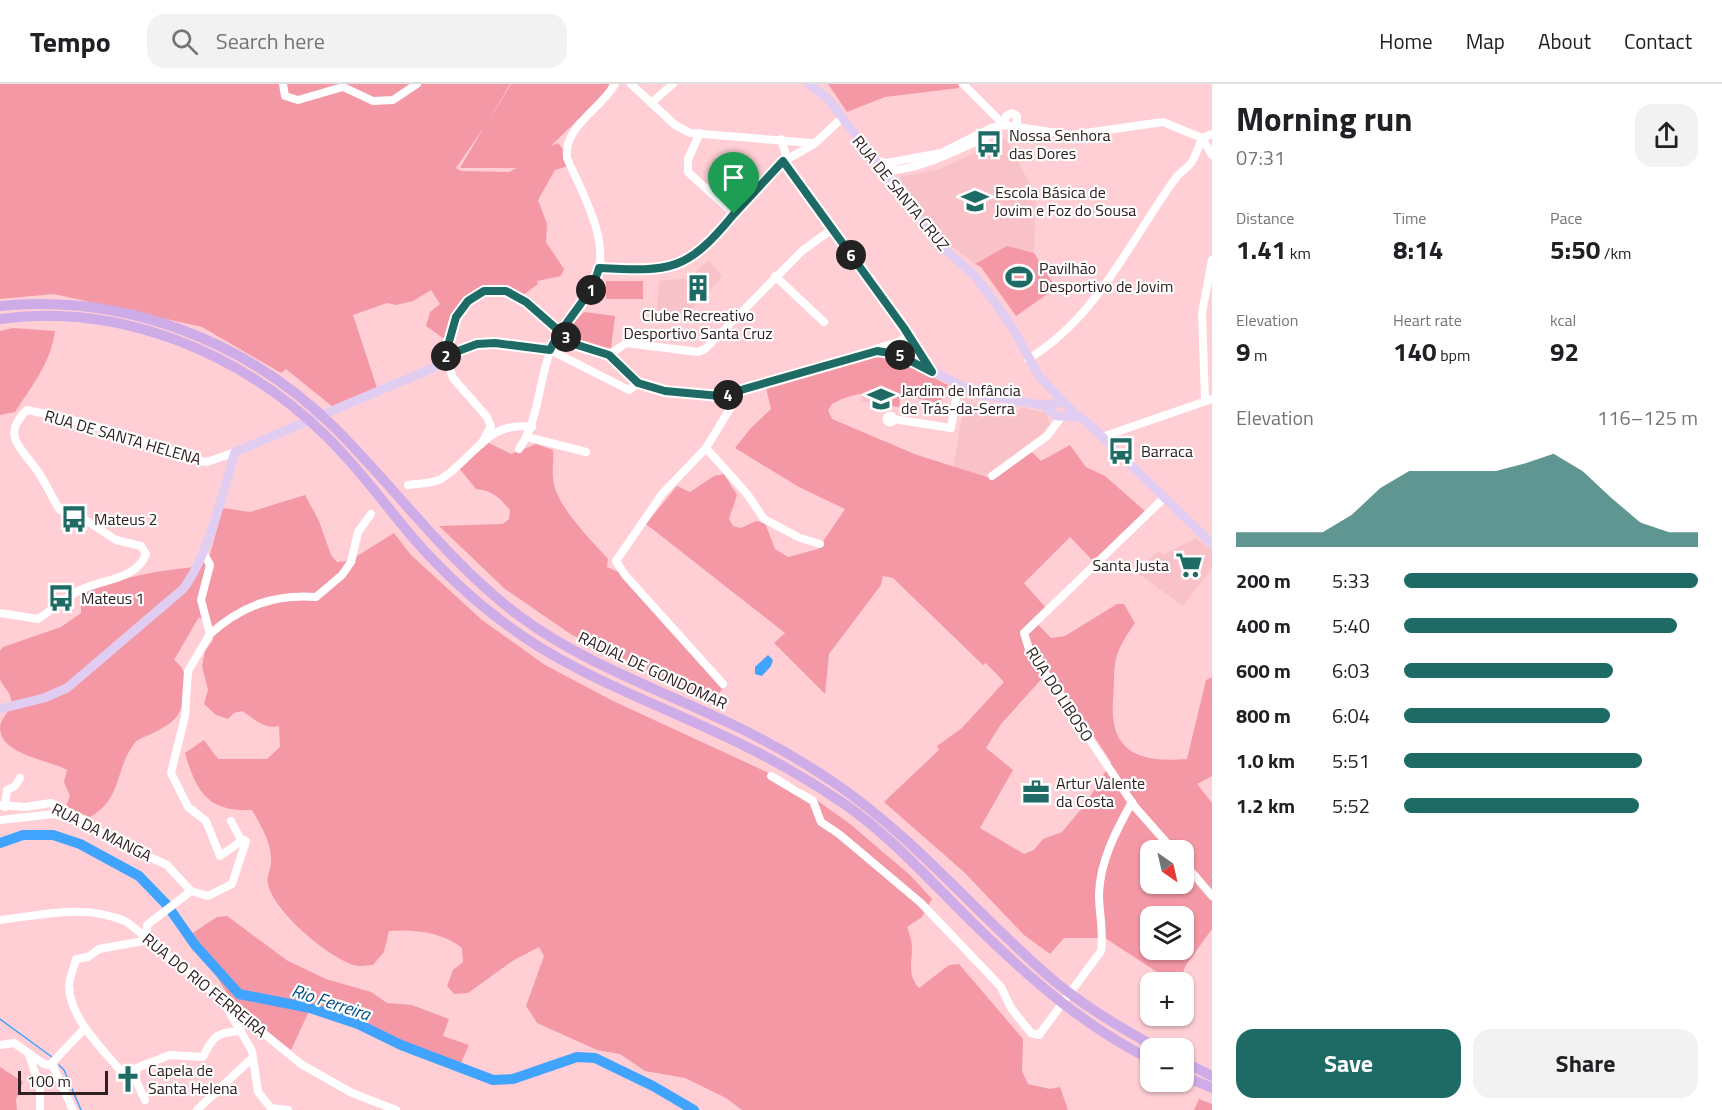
<!DOCTYPE html>
<meta charset="utf-8">
<style>
body{margin:0;font-family:"Titillium Web",sans-serif;background:#f2f2f2;color:#202124;height:100vh;display:flex;flex-direction:column;font-size:22px;white-space:nowrap}
*{box-sizing:border-box;margin:0}
p{font-size:20px;color:#757577}
.icon{flex:none;width:33px;height:33px;fill:none;stroke:currentColor;stroke-width:2;stroke-linecap:round;stroke-linejoin:round}
.map{position:relative;flex:1;overflow:hidden}
.side{display:flex;flex-direction:column;background:#fff;width:510px}
.side>*{flex:none}
.needle{width:39px;rotate:146deg}
.buttons{position:absolute;left:1140px;top:756px;display:grid;gap:12px}
.buttons a{display:grid;place-items:center;width:54px;height:54px;border-radius:12px;background:#fff;box-shadow:0 2px 4px #0004;font-size:30px}
.scale{position:absolute;left:18px;bottom:15px;width:90px;box-sizing:border-box;padding-left:6px;border:3px solid #312022;border-top:0;font-size:16px;line-height:21px;white-space:nowrap;color:#312022;-webkit-text-stroke:4px #fefefe;paint-order:stroke}
.pin{position:absolute;display:grid;place-items:center;width:51px;height:51px;color:#fff;margin:-62px -26px;border-radius:50% 50% 50% 0;rotate:-45deg;box-shadow:0 0 6px #0007}
.pin .icon{rotate:45deg}
.km{position:absolute;width:30px;height:30px;margin:-15px;border-radius:50%;background:#222;color:#fff;font-size:16px;line-height:30px;text-align:center}
.round{display:grid;place-items:center;flex:none;width:63px;height:63px;border-radius:18px;background:#f2f2f2}
.head{display:flex;align-items:center;justify-content:space-between;height:102px;padding:0 24px}
h1{font-size:33px;font-weight:700;line-height:45px}
.metrics{display:grid;grid-template-columns:repeat(3,1fr);gap:9px;height:102px;padding:6px 24px}
.metrics div{display:grid;align-content:center}
.metrics b{font-size:26px;font-weight:700}
.metrics small{font-size:16px;font-weight:400}
.metrics p{font-size:16px}
.chart{height:168px;padding:12px 24px}
.chart p{display:flex;justify-content:space-between}
.chart svg{width:100%;height:108px;margin-top:6px;fill:#1e6a65;opacity:.7}
.button{display:flex;gap:12px;margin-top:auto;padding:12px 24px}
.button a{flex:1;height:69px;border-radius:18px;background:#1e6a65;color:#fff;font-size:24px;font-weight:700;line-height:69px;text-align:center}
.button a+a{background:#f2f2f2;color:#202124}
ul{padding:0 24px;list-style:none;font-size:20px}
li{display:grid;grid-template-columns:96px 72px 1fr;align-items:center;height:45px}
li i{height:15px;border-radius:8px;background:#1e6a65}
header{display:flex;align-items:center;gap:36px;box-sizing:border-box;height:84px;padding:0 30px;background:#fff;border-bottom:2px solid #e0e0e0}
header strong{font-size:28px}
nav{display:flex;gap:33px;margin-inline-start:auto;font-size:21px}
.search{width:420px;height:54px;background:#f2f2f2;display:flex;align-items:center;gap:15px;box-sizing:border-box;padding:0 21px;border-radius:18px;color:#757577;font-size:22px}
main{display:flex;flex:1;min-height:0}
.map>svg:first-child{display:block}
</style>
<header>
<strong>Tempo</strong>
<div class="search"><svg class="icon" aria-label="search" viewBox="0 0 24 24"><circle cx="10" cy="10" r="6"/><path d="M15 15l6 6"/></svg>Search here</div>
<nav><a>Home</a><a>Map</a><a>About</a><a>Contact</a></nav>
</header>
<main>
<div class="map">
<svg width="1212" height="1026" viewBox="0 0 1212 1026">
<rect width="100%" height="100%" fill="#ffcfd5"/>
<g fill="#f9c1c8">
<path d="M1005,54L1036,111L1034,169L1007,162L975,180L942,155L913,118L899,93L940,85Z"/>
<path d="M709,176L722,193L686,231L657,226L659,197L690,194Z"/>
<path d="M863,308L901,312L899,323L861,317Z"/>
<path d="M965,314L971,319L1019,327L1020,323L1046,329L1050,340L1043,349L986,392L953,386Z"/>
<path d="M1196,454L1212,466V484L1183,522L1136,488L1159,467L1163,471Z"/>
</g>
<g fill="#f598a6" fill-rule="evenodd">
<path d="M0,0H510L487,40L511,0H609L606,8L551,62L558,59L575,80L555,86L538,116L547,140L546,158L564,185L561,192L537,197L538,200L523,211L499,201C465,214 454,218 446,256L426,242L430,228L440,220L431,206L413,217L396,221L387,219L353,231L377,304L333,323L286,285L281,289L202,243L54,210L0,215ZM484,43L460,84H517L509,88L461,87L456,84Z"/>
<path d="M828,0H958L959,4L885,13L847,28Z"/>
<path d="M1007,162L1034,169L1056,204L1016,232L981,183L975,180Z"/>
<rect x="606" y="197" width="37" height="18"/>
<path d="M584,228L615,232L611,264L580,260L571,253V242Z"/>
<path d="M13,244L55,247C51,278 32,302 15,328L0,331V247Z"/>
<path d="M875,273H893L948,301L939,319C902,311 867,300 832,320L828,326L832,335L917,371L987,393C1003,381 1015,379 1032,368L1041,377L1070,361L1086,383L1105,392L1146,428L1094,478L1070,453L1024,499L1046,524L1033,535L1051,554L1065,552L1117,520H1124L1135,539C1110,575 1116,576 1113,616C1109,669 1140,679 1187,675L1206,596L1212,593V692L1197,700L1212,719V845L1186,881L1179,898H1168L1157,888L1105,854H1064L1050,870L1024,851L965,789L884,718L939,666L937,662L962,644L1004,598L986,579L983,581L893,494L883,492L881,501L829,570L825,610L774,559L785,549L646,440L677,402L690,408L714,392L724,390L737,411L729,435L733,442L741,444L756,437L765,439L775,465L788,473L818,465L845,425L799,403L735,364L751,344L771,325L766,304ZM1047,589H1052L1111,678L1087,718L1062,748L1043,755L1034,766L1024,770L980,744L1013,686L986,664L1001,640ZM1150,766H1184V800H1150ZM1150,832H1184V866H1150Z"/>
<path d="M879,309L901,312L899,323L877,320Z"/>
<path d="M489,359L511,370L536,360L553,366C554,376 552,384 553,394C554,420 591,456 608,475L607,483L621,489L722,605L714,617L572,551L505,505L439,442L503,440L509,435L510,426C500,414 492,406 476,405L459,384Z"/>
<path d="M305,411L319,437L331,471L337,478L349,477L394,449L411,471L482,536L545,581L613,617L797,702L850,740L910,791L932,815L922,833L907,843C909,849 912,857 912,863C912,880 907,890 919,904L949,881L959,880L1023,955L1022,987L1028,1000L1050,1005L1060,1003L1068,1026H742L726,1014L685,994L645,987L620,970L597,966L537,939L526,922L544,872L539,863L514,876L468,909L454,910L447,902L453,886L463,878L462,864C443,848 413,845 389,847L384,868L373,881C368,881 360,883 354,881C329,874 273,827 268,800C266,793 271,785 271,778C272,759 261,742 252,726C208,728 196,708 185,669L204,656L218,675H267L280,663L279,642C265,646 253,634 242,627L234,629L228,635L216,631L204,620L208,606L202,582L205,567L213,556V545L199,533L174,576C184,584 186,590 185,603C184,632 174,639 149,651C144,653 137,655 134,660C114,687 123,714 90,733L66,723L70,712L64,698L67,686C47,675 1,671 0,644C0,633 13,627 11,615C10,607 2,602 0,595C0,587 0,575 0,567L3,563L61,543L81,529V511C119,492 159,487 201,482L210,470L223,424L250,428Z"/>
<path d="M227,832L288,877L326,895L371,908L387,919L412,921L449,935L443,952L469,961L458,986L362,944L339,930L312,921L291,966L234,921L191,850L217,833Z"/>
<path d="M0,983L23,998L16,1015L17,1026H0Z"/>
<path d="M1199,1015L1212,1020V1026H1194Z"/>
</g>
<path fill="#40a4ff" d="M768,571L773,576L771,582L762,592L755,590V583Z"/>
<g fill="none" stroke-linecap="round" stroke-linejoin="round">
<g stroke="#40a4ff" stroke-width="1.5">
<path d="M0,935L52,973"/>
<path d="M59,981L64,986L81,1026"/>
</g>
<path stroke="#40a4ff" stroke-width="10" d="M0,759L23,751H53L80,760L139,792L167,821L195,861L239,910L310,924L358,940L401,961L493,996L513,995L577,973L595,974L653,1002L694,1026"/>
<g stroke="#fff" stroke-width="8">
<path d="M283,0L285,12L298,16L343,3L373,17L393,16L417,0"/>
<path d="M631,0L675,41L690,49L812,59"/>
<path d="M963,0L1004,41"/>
<path d="M651,19L673,0"/>
<path d="M1004,41L1006,32L1012,29L1017,32V44"/>
<path d="M700,49L688,75V88L734,130"/>
<path d="M1202,54L1212,71"/>
<path d="M1202,54L1212,50"/>
<path d="M781,55L787,74"/>
<path d="M875,76L886,79L941,69L991,44L1004,41L1071,51L1163,38L1202,54"/>
<path d="M783,77L904,244L929,284"/>
<path d="M881,85C909,92 966,62 992,50L998,44"/>
<path d="M599,184C636,185 670,189 701,167L779,80L814,60L842,34"/>
<path d="M775,192L824,238"/>
<path d="M872,266L901,257L906,252L905,245"/>
<path d="M609,271L626,259L698,268L705,265L802,167L832,145"/>
<path d="M1028,275C1097,234 1129,158 1175,95C1179,89 1186,85 1191,79C1196,72 1199,62 1202,54"/>
<path d="M1205,315L1202,229L1212,176"/>
<circle cx="890" cy="335" r="3.5"/>
<path d="M893,335L951,344L958,302"/>
<path d="M527,353L586,368"/>
<path d="M1102,353L1212,315"/>
<path d="M483,357L491,342L487,333L453,294L445,272L477,260L495,259L550,266L629,306L638,299"/>
<path d="M706,364L747,410L764,435L800,454L820,460"/>
<path d="M519,365C539,337 538,298 551,265C560,241 582,224 594,201C614,162 582,109 567,74C563,43 601,25 615,0"/>
<path d="M992,392L1047,352L1062,332"/>
<path d="M408,401C418,399 432,400 441,395C474,375 486,336 532,343"/>
<path d="M1163,415L1024,549L1029,565L1135,723L1173,766"/>
<path d="M203,468L210,481L201,516L210,550L188,587L185,632L171,689L188,723L206,737L220,772L243,756"/>
<path d="M0,529L38,535C51,526 64,515 78,507C100,495 136,497 146,470L141,462L116,456L81,433L60,426C51,413 46,398 36,385C22,364 0,352 27,326C85,337 141,355 196,376L207,378L235,368"/>
<path d="M210,550C241,522 274,510 316,513L342,491L351,478L358,448L371,430"/>
<path d="M723,600L625,491L616,477L662,410L706,364L740,308"/>
<path d="M771,692L813,717L821,738L839,750L921,819L1001,903L1011,924L1031,949L1039,951L1101,867C1104,847 1099,830 1099,810C1100,777 1116,747 1132,718"/>
<path d="M0,721L25,723L51,719L85,737L112,756L167,781L191,807"/>
<path d="M5,723L7,706L15,702L20,694"/>
<path d="M0,736L54,730L81,739"/>
<path d="M1184,779L1212,812"/>
<path d="M191,807L208,812L232,800L246,757L240,754L231,737"/>
<path d="M0,836C42,831 87,819 127,838L301,980L352,1009L396,1026"/>
<path d="M147,855V841L191,807"/>
<path d="M149,856L99,865L88,873L76,875C74,884 69,894 69,902C70,934 100,962 119,985L131,986L170,971L203,973C214,950 217,949 241,947"/>
<path d="M224,919L252,967L258,1008L271,1024L288,1026"/>
<path d="M0,961L14,959L44,980L50,981L85,944"/>
<path d="M29,971L40,1003V1026"/>
<path d="M52,980L73,1026"/>
<path d="M131,986L145,1016"/>
<path d="M197,1026L249,977L254,982"/>
</g>
<g stroke="#e1cdf1" stroke-width="9">
<path d="M809,0L828,15L941,162L976,193L1012,243L1039,292L1071,326L1090,341L1212,460"/>
<path d="M1044,322L1057,332L1078,333"/>
<path d="M0,625L44,614L67,604L183,505C208,473 223,408 235,368L433,284L445,272L456,233L468,217L484,207H506L527,218L574,260L609,271L638,299L654,305L720,312L877,267L908,274L977,310L1042,321L1064,318"/>
</g>
<g stroke="#cdace8" stroke-width="10">
<path d="M0,222C125,210 246,256 335,344C397,406 447,477 518,531C581,578 655,604 725,637C764,655 801,676 836,700C915,754 974,827 1046,890C1080,920 1118,942 1157,964"/>
<path d="M0,235C120,218 242,269 327,353C359,384 385,421 414,455C442,487 473,516 507,541C567,586 639,613 707,644C754,665 800,690 843,719C892,753 930,797 972,838C1027,892 1082,941 1150,975"/>
<path d="M1184,978L1212,992"/>
<path d="M1184,992L1212,1004"/>
</g>
</g>
<g fill="none" stroke-linecap="round" stroke-linejoin="round">
<defs>
<path id="route" d="M734,130C687,187 672,188 599,184C591,215 564,236 550,266L495,259L477,260L445,272L456,233L468,217L484,207H506L526,218L574,260L609,271L638,299L665,307L720,312L877,267L897,270L932,288L904,244L783,77L734,130"/>
</defs>
<use href="#route" stroke="#fff" stroke-width="12"/>
<use href="#route" stroke="#1e6a65" stroke-width="8"/>
</g>
<defs>
<symbol id="bus-bare" viewBox="-9 -9 18 18"><path d="M-5-6H5V4H4V6H2V4H-2V6H-4V4H-5ZM-3.5-4V0h7V-4ZM-3.5 1.2v1.5H-2V1.2ZM2 1.2v1.5H3.5V1.2Z" fill="#1e6a65" stroke="#fefefe" stroke-width="2.5" paint-order="stroke"/></symbol>
<symbol id="school-bare" viewBox="-9 -9 18 18"><path d="M0-5L7-2L0 1L-7-2ZM-4 1L0 2.5L4 1V4Q0 6-4 4Z" fill="#1e6a65" stroke="#fefefe" stroke-width="2.5" paint-order="stroke"/></symbol>
<symbol id="stadium-bare" viewBox="-9 -9 18 18"><path d="M0-5a6.5 5 0 1 0 0 10a6.5 5 0 1 0 0-10ZM-3.5-1.8h7v3.6h-7Z" fill="#1e6a65" stroke="#fefefe" stroke-width="2.5" paint-order="stroke"/></symbol>
<symbol id="building-bare" viewBox="-9 -9 18 18"><path d="M-4-6H4V6H1V3H-1V6H-4ZM-2.5-4.3h1.7v1.8h-1.7ZM.8-4.3h1.7v1.8H.8ZM-2.5-1h1.7V.8h-1.7ZM.8-1h1.7V.8H.8Z" fill="#1e6a65" stroke="#fefefe" stroke-width="2.5" paint-order="stroke"/></symbol>
<symbol id="supermarket-bare" viewBox="-9 -9 18 18"><path d="M-6-5.5h2.5l.6 2H6L4.5 2H-2.5L-4.4-4H-6ZM-1.5 3.2a1.3 1.3 0 1 0 .1 0ZM3 3.2a1.3 1.3 0 1 0 .1 0Z" fill="#1e6a65" stroke="#fefefe" stroke-width="2.5" paint-order="stroke"/></symbol>
<symbol id="office-bare" viewBox="-9 -9 18 18"><path d="M-6-3h4V-5.5h4V-3h4V5H-6ZM-1-4.5V-3h2v-1.5ZM-6 0V1H6V0Z" fill="#1e6a65" stroke="#fefefe" stroke-width="2.5" paint-order="stroke"/></symbol>
<symbol id="church-bare" viewBox="-9 -9 18 18"><path d="M-1.2-6h2.4v3.5h3.3v2.4h-3.3V6h-2.4V-.1h-3.3v-2.4h3.3Z" fill="#1e6a65" stroke="#fefefe" stroke-width="2.5" paint-order="stroke"/></symbol>
</defs>
<g fill-rule="evenodd">
<use href="#bus-bare" x="970" y="41" width="38" height="38"/>
<use href="#school-bare" x="956" y="98" width="38" height="38"/>
<use href="#stadium-bare" x="1000" y="174" width="38" height="38"/>
<use href="#building-bare" x="679" y="185" width="38" height="38"/>
<use href="#school-bare" x="862" y="296" width="38" height="38"/>
<use href="#bus-bare" x="1102" y="348" width="38" height="38"/>
<use href="#bus-bare" x="55" y="416" width="38" height="38"/>
<use href="#supermarket-bare" x="1170" y="462" width="38" height="38"/>
<use href="#bus-bare" x="42" y="495" width="38" height="38"/>
<use href="#office-bare" x="1017" y="689" width="38" height="38"/>
<use href="#church-bare" x="109" y="976" width="38" height="38"/>
</g>
<g text-anchor="middle" dominant-baseline="central" stroke-width="4.5" stroke-linejoin="round" paint-order="stroke">
<g font-size="16" fill="#312022" stroke="#fefefe" text-anchor="start">
<text x="1009" y="51">Nossa Senhora<tspan x="1009" dy="18">das Dores</tspan></text>
<text x="995" y="108">Escola Básica de<tspan x="995" dy="18">Jovim e Foz do Sousa</tspan></text>
<text x="1039" y="184">Pavilhão<tspan x="1039" dy="18">Desportivo de Jovim</tspan></text>
<text x="698" y="231" text-anchor="middle">Clube Recreativo<tspan x="698" dy="18">Desportivo Santa Cruz</tspan></text>
<text x="901" y="306">Jardim de Infância<tspan x="901" dy="18">de Trás-da-Serra</tspan></text>
<text x="1141" y="367">Barraca</text>
<text x="94" y="435">Mateus 2</text>
<text x="1169" y="481" text-anchor="end">Santa Justa</text>
<text x="81" y="514">Mateus 1</text>
<text x="1056" y="699">Artur Valente<tspan x="1056" dy="18">da Costa</tspan></text>
<text x="148" y="986">Capela de<tspan x="148" dy="18">Santa Helena</tspan></text>
</g>
<g font-size="16" fill="#312022" stroke="#fefefe">
<text transform="translate(901 109) rotate(51)">RUA DE SANTA CRUZ</text>
<text transform="translate(123 353) rotate(16)">RUA DE SANTA HELENA</text>
<text transform="translate(653 586) rotate(25)">RADIAL DE GONDOMAR</text>
<text transform="translate(1060 610) rotate(57)">RUA DO LIBOSO</text>
<text transform="translate(102 748) rotate(27)">RUA DA MANGA</text>
<text transform="translate(205 901) rotate(39)">RUA DO RIO FERREIRA</text>
</g>
<g font-size="18" font-style="italic" fill="#004c86" stroke="#fefefe">
<text transform="translate(331 918) rotate(18)">Rio Ferreira</text>
</g>
</g>
</svg>
<div class="buttons">
<a><svg class="needle" viewBox="-14 -14 28 28"><path d="M0-13l5 13h-10z" fill="#e53935"/><path d="M0 13l5-13h-10z" fill="#757577"/></svg></a>
<a><svg class="icon" aria-label="layers" viewBox="0 0 24 24"><path d="M12 4l9 5-9 5-9-5zM3 14l9 5 9-5"/></svg></a>
<a>+</a>
<a>−</a>
</div>
<div class="scale">100 m</div>
<div class="pin" style="left:734px;top:130px;background:#1e9e55"><svg class="icon" aria-label="arrive" viewBox="0 0 24 24"><path d="M6 21V4h12l-3 4 3 4H6"/></svg></div>
<b class="km" style="left:591px;top:206px">1</b>
<b class="km" style="left:446px;top:272px">2</b>
<b class="km" style="left:566px;top:253px">3</b>
<b class="km" style="left:728px;top:311px">4</b>
<b class="km" style="left:900px;top:271px">5</b>
<b class="km" style="left:851px;top:171px">6</b>
</div>
<section class="side">
<div class="head"><div><h1>Morning run</h1><p>07:31</p></div><a class="round"><svg class="icon" aria-label="share" viewBox="0 0 24 24"><path d="M12 15V3M7 8l5-5 5 5M5 13v7h14v-7"/></svg></a></div>
<div class="metrics">
<div><p>Distance</p><b>1.41<small> km</small></b></div>
<div><p>Time</p><b>8:14</b></div>
<div><p>Pace</p><b>5:50<small> /km</small></b></div>
</div>
<div class="metrics">
<div><p>Elevation</p><b>9<small> m</small></b></div>
<div><p>Heart rate</p><b>140<small> bpm</small></b></div>
<div><p>kcal</p><b>92</b></div>
</div>
<div class="chart"><p><span>Elevation</span>116–125 m</p>
<svg viewBox="0 0 160 44" preserveAspectRatio="none"><path d="M0 44V38L10 38L20 38L30 38L40 31L50 20L60 13L70 13L80 13L90 13L100 10L110 6L120 13L130 24L140 34L150 38L160 38V44z"/></svg>
</div>
<ul>
<li><b>200 m</b>5:33<i style="width:100%"></i></li>
<li><b>400 m</b>5:40<i style="width:93%"></i></li>
<li><b>600 m</b>6:03<i style="width:71%"></i></li>
<li><b>800 m</b>6:04<i style="width:70%"></i></li>
<li><b>1.0 km</b>5:51<i style="width:81%"></i></li>
<li><b>1.2 km</b>5:52<i style="width:80%"></i></li>
</ul>
<div class="button"><a>Save</a><a>Share</a></div>
</section>
</main>
